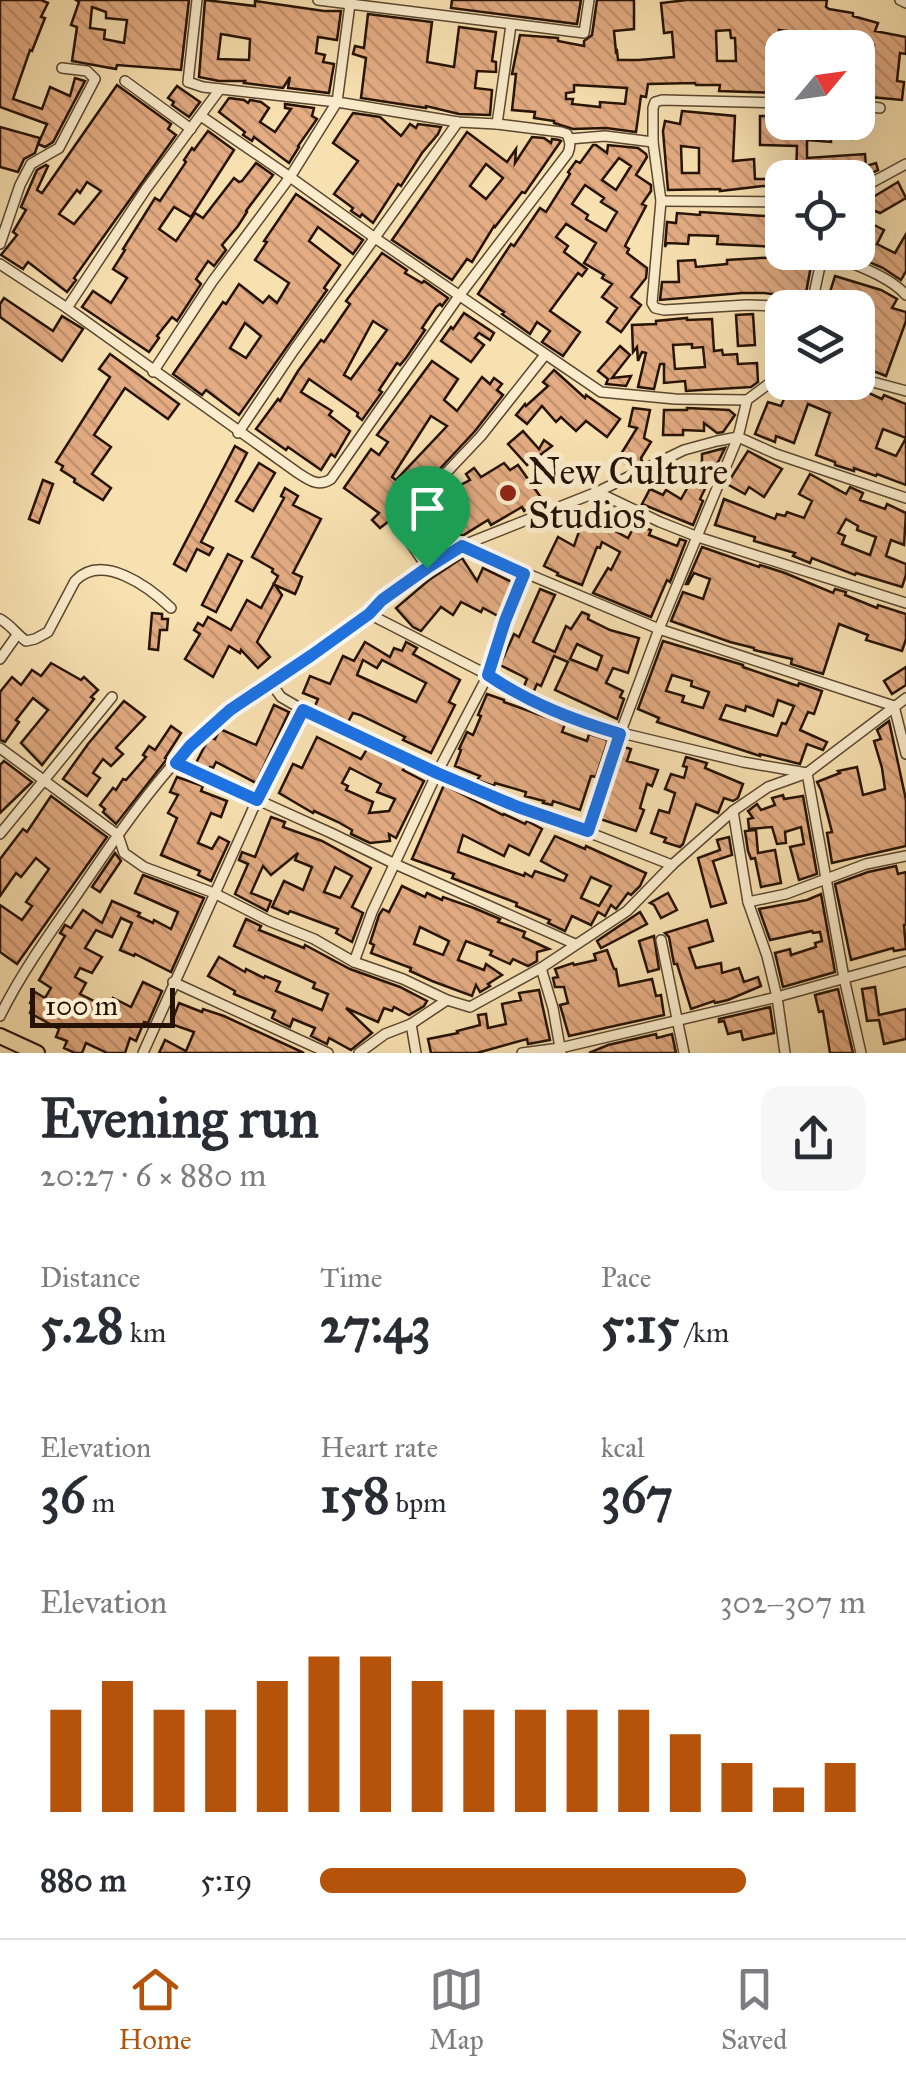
<!DOCTYPE html>
<meta charset="utf-8">
<style>
body{margin:0;font-family:"IM FELL Great Primer",serif;background:#f7f7f7;color:#2b2b33;height:100vh;display:flex;flex-direction:column;font-size:38px;white-space:nowrap}
*{box-sizing:border-box;margin:0}
p{font-size:32px;color:#7c7c81}
.icon{flex:none;width:55px;height:55px;fill:none;stroke:currentColor;stroke-width:2;stroke-linecap:round;stroke-linejoin:round}
.map{position:relative;height:1053px;overflow:hidden}
.drawer{display:flex;flex-direction:column;background:#fff;flex:1}
.drawer>*{flex:none}
.needle{width:65px;rotate:61deg}
.tools{position:absolute;left:765px;top:30px;display:grid;gap:20px}
.tools a{display:grid;place-items:center;width:110px;height:110px;border-radius:20px;background:#fff;box-shadow:0 10px 40px #0002;font-size:50px}
.scale{position:absolute;left:30px;bottom:25px;width:145px;box-sizing:border-box;padding-left:10px;border:5px solid #251204;border-top:0;font-size:28px;line-height:35px;white-space:nowrap;color:#251204;-webkit-text-stroke:8px #faeccc;paint-order:stroke}
.pin{position:absolute;display:grid;place-items:center;width:85px;height:85px;color:#fff;margin:-102px -42px;border-radius:50% 50% 50% 0;rotate:-45deg;box-shadow:0 0 10px #0007}
.pin .icon{rotate:45deg}
.round{display:grid;place-items:center;flex:none;width:105px;height:105px;border-radius:20px;background:#f7f7f7}
.headline{display:flex;align-items:center;justify-content:space-between;height:170px;padding:0 40px}
h1{font-size:55px;font-weight:700;line-height:75px}
.stats{display:grid;grid-template-columns:repeat(3,1fr);gap:15px;height:170px;padding:10px 40px}
.stats div{display:grid;align-content:center}
.stats b{font-size:50px;font-weight:700}
.stats small{font-size:28px;font-weight:400}
.stats p{font-size:28px}
.chart{height:280px;padding:20px 40px}
.chart p{display:flex;justify-content:space-between}
.chart svg{width:100%;height:180px;margin-top:10px;stroke:#b45309;stroke-width:6}
ul{padding:0 40px;list-style:none;font-size:32px}
li{display:grid;grid-template-columns:160px 120px 1fr;align-items:center;height:75px}
li i{height:25px;border-radius:12px;background:#b45309}
.tab-bar{display:flex;justify-content:space-around;align-items:center;height:140px;border-top:2px solid #e1e1e2;background:#fff;font-size:28px;color:#7c7c81}
.tab-bar a{display:grid;justify-items:center;gap:5px}
.tab-bar .selected{color:#b45309}
.map>svg:first-child{display:block}
</style>
<div class="map">
<svg width="906" height="1053" viewBox="0 0 906 1053">
<defs>
<pattern id="building-back-hatch" width="6" height="6" patternUnits="userSpaceOnUse" patternTransform="scale(2.5)"><rect width="6" height="6" fill="#e4ac83"/><path d="M-1 5l2 2M0 0l6 6M5-1l2 2" fill="none" stroke="#c39370"/></pattern>
</defs>
<rect width="100%" height="100%" fill="#f8e1b1"/>
<filter id="stains"><feTurbulence type="fractalNoise" baseFrequency=".002" numOctaves="4"/><feColorMatrix values="0 0 0 0 .2 0 0 0 0 .09 0 0 0 0 .02 0 0 0 .5 -.17"/></filter>
<radialGradient id="worn" r=".72"><stop offset=".6" stop-color="#630" stop-opacity="0"/><stop offset="1" stop-color="#630" stop-opacity=".3"/></radialGradient>
<g fill="url(#building-back-hatch)" stroke="#251204" stroke-width="2.5" fill-rule="evenodd">
<path d="M0,0H41L48,3L41,17L45,18L32,51L30,50L13,99L42,109L50,87L70,96L75,78L85,81L53,142L45,147L38,144L47,124L0,107Z"/>
<path d="M76,0H189L181,70L117,65L116,69L72,61L77,27L71,25L79,2ZM92,7L106,12V18L127,20L124,43L104,39L105,30L90,28Z"/>
<path d="M205,0L255,6V1L324,11H341L337,40L318,37L316,53L325,55L323,62L334,64L329,93L288,88L290,77L283,88L244,83L245,81H219L199,77ZM221,34L250,39L249,60L218,59Z"/>
<path d="M452,0H581L577,24L451,8Z"/>
<path d="M597,0H634V29L614,31L616,52L617,51L618,60H639L674,57L672,32L664,33L661,3L687,0H827L826,7L829,9L853,13V16L878,23L875,31L906,37V54L900,53L897,81L904,82L902,100L870,97L874,45L849,38L848,47L824,43L823,48H808L811,34L779,30L781,93L719,91L720,85H696L695,83L648,84L646,97L641,96L636,132L606,128L573,129L554,123V121L534,118L535,112L512,110L516,74H512L520,35L558,38V41L584,46V41L592,35ZM730,30L731,38H735L736,61H717L716,31ZM574,85L627,88L625,104L600,102V107L572,104L573,99H566V93L574,92Z"/>
<path d="M368,14L432,22L427,62L454,67L459,27L496,32L492,61L496,62V72L477,71L475,88L492,90L490,115L459,114L426,106V108L361,98L366,58L353,54L355,46L364,48Z"/>
<path d="M117,85L171,124L168,129L176,135L74,278L76,280L67,292L28,262L23,269L1,255L17,235L13,232L26,210L21,207L37,170L46,165L48,166L37,190L42,193ZM87,182L101,191L74,224L59,214L77,190L80,193Z"/>
<path d="M177,86L200,102L189,117L172,105L174,102L168,98Z"/>
<path d="M229,98L244,100L248,103L250,100L261,102L269,108L260,122L275,132L291,109L285,108V104L314,108L312,116L317,119L298,146L299,147L289,163L254,137L252,141L243,135L245,132L219,112Z"/>
<path d="M682,111L735,116L733,161L754,159L755,179H782V188L763,186L720,191V189L668,190L663,131L665,121L680,124ZM681,146L699,148V173H682Z"/>
<path d="M353,113L380,117L401,136L410,124L416,128L418,124L441,127L438,134L422,153L401,186L398,184L373,223L362,214L360,217L351,211L353,208L334,194L358,161L333,143Z"/>
<path d="M760,116H775V122H853L852,139L831,137V142L807,140V158L865,154L866,166L876,163L878,170L872,173L856,174V178H796L797,146L760,145Z"/>
<path d="M0,127L40,138L35,153L24,159L18,172L0,167Z"/>
<path d="M208,131L234,150L191,217L174,207L159,229L176,241L195,213L203,218L234,178L239,182L242,181L256,163L273,175L246,211L247,212L238,226L222,245L226,250L214,266L208,261L196,279L201,284L177,321L172,317L157,336L159,338L149,352L82,307L93,291L111,303L127,278L113,269L125,250L123,249L155,198L160,201L186,162L184,160L192,148L194,150Z"/>
<path d="M467,132L507,162L516,149L515,163L532,137L544,138L551,143L552,139L559,140L561,141L525,193L522,192L495,227L494,226L472,262L467,259L452,280L392,240ZM486,164L503,178L486,199L470,186Z"/>
<path d="M593,145H596L607,153L608,145L638,148L646,154L647,157L636,175L651,185V191L642,204L646,206L625,246L629,249L627,253L647,268L646,278L631,297L641,305L621,332L607,322L617,308L602,297L612,284L602,278L604,275L584,263L596,243L566,224L556,237L568,246L564,252L587,269L582,276L578,273L550,311L580,332L563,356L542,342L550,331L537,322L530,334L502,314L504,312L478,294L511,244L514,246L540,208L546,212L570,174L568,172L576,161L580,163ZM619,158L631,166L616,190L602,180ZM585,185L604,198L601,202L617,212L606,231L586,219L588,215L572,204Z"/>
<path d="M898,182L906,198L880,213L860,205Z"/>
<path d="M296,194L363,240L353,254L318,227L309,241L340,265L324,288L327,290L239,415L206,390L202,395L173,374L223,302L226,304L239,284L263,303L269,296L277,303L289,283L255,260L267,242L264,241ZM245,323L261,336L246,358L230,348Z"/>
<path d="M700,212L765,216L782,215V243H779V247L717,244L718,236L689,235L688,244L667,243L665,247L667,222L676,223L677,213L700,215Z"/>
<path d="M858,217L884,230L877,244L895,253L906,234V271L901,280L883,268L847,252H858Z"/>
<path d="M382,253L407,270L405,273L422,283L424,281L448,298L442,306L440,304L436,307L422,328L425,330L406,358L400,365L397,363L379,390L382,392L362,420L357,416L358,413L309,379L301,392L332,411L329,415L350,431L335,457L331,454L321,470L288,447L286,450L256,429L278,399L280,401L298,371L321,340L324,342L350,304L346,301ZM373,321L387,330L351,379L344,375Z"/>
<path d="M779,257V261L811,266L805,298L764,293H742L660,300L662,282H679L678,261L695,260L696,267L727,264V260Z"/>
<path d="M835,276L881,290L897,299L892,308L906,312V321L886,376L858,365V308H825Z"/>
<path d="M4,298L53,331L62,316L83,329L62,361L0,317V304Z"/>
<path d="M464,313L494,333L490,340L479,333L475,338L484,345L471,362L441,341L451,327L453,329Z"/>
<path d="M753,314L755,345L738,346L736,315Z"/>
<path d="M687,318V320L712,319L714,351L722,350L723,355L737,354L738,364L757,363L758,382L751,387L686,391L685,381L664,383V364H660L654,389L638,387L646,353L642,352L638,361L637,347L633,352L632,325L656,324V321ZM692,344V348L703,347L705,367L675,369L673,345Z"/>
<path d="M620,346L630,355L612,378L631,376L626,386L606,384L608,379L598,371Z"/>
<path d="M110,354L179,404L168,419L125,388L94,435L111,447L92,474L111,488L103,500L74,482L75,479L61,470L63,466L56,462L110,377L99,369Z"/>
<path d="M432,361L458,379L444,400L457,411L482,377L490,384L494,378L502,384L497,390L503,395L475,431L398,514L380,528L372,520L379,513L344,488L371,449L379,455L388,442L377,435ZM431,416L447,426L396,480L392,477Z"/>
<path d="M554,370L585,398L586,395L620,419L607,437L586,421L576,431L561,417L556,422L542,406L527,424L516,415L525,404L526,406L548,386L543,382Z"/>
<path d="M802,382H851L863,388L862,390L882,399L884,395L906,404V438L883,429L876,448L896,456L906,438V485L877,474L876,476L854,468V471L835,465V462L816,455L830,413L808,404L794,443L776,436L775,442L755,434L768,402L781,406L790,385L800,390Z"/>
<path d="M633,408L650,410L644,438L651,442L641,458L642,461L630,467L618,459L637,428L629,426Z"/>
<path d="M687,408L729,410L735,415L723,432L717,433L704,423V431L683,430V435H663L664,410H687Z"/>
<path d="M523,431L539,449L544,440L552,446L527,465L508,444Z"/>
<path d="M235,446L247,453L201,542L213,548L209,555L197,549L186,571L174,564Z"/>
<path d="M725,448L700,499L703,501L693,525L642,504L650,489L663,495L666,490L681,499L702,462V454Z"/>
<path d="M748,451L782,469L764,497L749,487L745,494L727,484Z"/>
<path d="M259,463L275,473L253,511L236,501Z"/>
<path d="M504,463L510,470L518,465L542,499L524,511L522,507L491,525L488,520L462,536L448,518L461,510L447,492L470,480L466,474L474,468L481,477Z"/>
<path d="M810,474L846,494L850,487L863,493L860,500L885,509L887,504L906,513L904,545L891,540L886,556L906,564V575L902,587L856,573L855,575L812,558L810,563L793,556L795,553L754,541L755,537L715,525L724,499L775,519L777,514L785,516L787,512L804,518L812,501L799,494ZM846,519L858,526L857,530L876,537L870,555L842,544L845,536L838,533Z"/>
<path d="M43,480L53,484L39,523L29,519Z"/>
<path d="M285,488L298,496L293,505L321,519L293,573L302,577L299,585L295,594L275,585L282,595L257,642L270,657L258,668L241,650L240,653L229,646L213,677L185,659L200,634L194,630L198,623L203,626L208,617L231,630L247,600L261,608L278,576L272,572L273,569L252,557L284,498L281,496Z"/>
<path d="M600,504L617,510L613,522L618,524L615,531L628,538L635,525L651,530L649,535L677,546L680,539L686,541L670,582L667,580L651,617L593,593L608,568L611,570L620,552L602,542L600,548L597,547L582,585L557,575L558,573L544,566L558,537L574,546L582,523L591,526L592,529Z"/>
<path d="M702,547L759,567L760,565L785,573L833,593L835,589L846,592L845,595L877,608L878,605L906,614V639L902,651L866,640L868,635L839,624L823,674L791,664L792,659L754,650V648L730,642L671,621L683,592L703,599L710,579L694,573L688,584H686Z"/>
<path d="M228,554L242,561L216,612L202,605Z"/>
<path d="M462,558L477,581L483,568L512,582L498,616L483,608L481,612L461,602L453,615L441,607L421,631L413,627L396,608L429,580Z"/>
<path d="M540,589L555,595L533,642L555,652L566,626L571,629L582,612L589,615L588,619L610,630L639,638L628,673L613,668L606,683L623,691L620,697L624,699L617,719L555,690L568,662L554,656L541,686L537,684L533,693L523,689L527,679L522,676L500,665L514,634L519,637ZM577,644L602,656L597,670L570,659Z"/>
<path d="M152,613L162,614V619H168L167,630H160L158,650L149,649Z"/>
<path d="M663,641L743,665V667L798,686L799,683L822,691L814,714L808,712L800,730L827,742L823,750L807,744L800,764L760,754V756L657,722L659,718L638,709ZM672,675L692,681L691,686L709,692L703,708L682,702L684,696L666,691ZM778,700L794,706L786,724L782,723L777,736L720,719L726,705L745,711L746,706L773,716Z"/>
<path d="M365,642L390,657L394,648L402,651L406,642L417,648L413,654L460,680L449,702L455,705L431,753L403,740L405,737L360,715L353,713L348,722L315,706L318,699L303,693L310,676L330,684L343,656L354,661ZM363,660L377,668L382,660L426,683L416,702L357,675Z"/>
<path d="M51,663L81,680L84,677L98,690L91,697L94,699L42,765L21,743L48,710L33,698L16,720L19,722L5,742L0,740V692L12,677L21,685L32,670L41,676Z"/>
<path d="M906,667V685L892,694L884,681Z"/>
<path d="M487,694L504,700V702L565,724L562,732L587,741L589,734L608,740L596,777L591,776L580,810L553,801L552,805L543,803L544,801L525,796L526,792L495,783L494,786L477,780L480,776L455,766L461,750L459,749L467,732L473,735L481,716L478,715Z"/>
<path d="M124,701L145,717L116,748L123,754L111,766L103,759L93,773L100,778L87,796L63,779L88,744Z"/>
<path d="M274,705L289,712L256,783L216,762L213,768L210,767L209,769L196,763L208,740L210,738L215,739L220,729L256,745Z"/>
<path d="M889,721L906,800V846L832,863L827,833L832,832L821,790L817,782L840,773L838,771L857,767L863,795L885,789L882,768L874,741L881,739L877,730Z"/>
<path d="M171,726L181,733L165,758L167,759L116,824L103,812L105,809L100,805L113,788L116,790L123,779L126,780L146,757L143,755L149,746L155,750Z"/>
<path d="M317,737L361,759L367,749L405,767L403,770L424,781L396,838L389,834L390,841L370,843L351,834L352,830L338,822L314,811L313,813L279,793L293,764L302,768ZM350,768L381,784L377,792L395,799L389,811L369,813L373,802L346,790L348,786L342,783Z"/>
<path d="M624,747L631,749L627,761L658,770L652,786L647,784L640,808L644,810L636,831L600,819Z"/>
<path d="M686,757L707,763L705,768L743,784L738,798L733,801L724,798L718,813L696,804L683,844L680,847L664,842L666,838L651,833L659,810L669,813L675,793L665,789L671,774L684,778L687,767L683,766Z"/>
<path d="M4,761L32,782L0,813V765Z"/>
<path d="M177,777L203,786L201,791L227,801L221,817L211,813L198,843L212,849L219,837L229,842L211,881L198,875L200,871L161,855L177,818L168,813L178,795L170,792Z"/>
<path d="M444,785L503,815L504,814L525,824L527,821L542,829L529,855L509,845L504,856L463,835L458,852L524,876L525,873L532,877L535,871L564,881L567,875L541,861L555,836L585,849L586,846L646,873L640,886L631,895L628,893L616,909L611,905L605,916L598,912L591,925L572,916L565,931L548,923L550,920L516,906L517,903L452,878L454,874L412,859ZM591,877L611,886L599,906L581,898Z"/>
<path d="M783,795L784,799L803,796L817,874L799,880L790,847L804,844L801,827L785,832L786,843L777,844L772,827L749,829L748,819L753,818L748,811L757,804L761,810L775,805L772,798Z"/>
<path d="M51,796L107,837L17,964L0,952V905L22,920L32,906L26,902L49,869L36,858L21,877L16,873L0,896V859L23,829L27,832Z"/>
<path d="M271,817L285,822L283,827L322,841L371,868L352,907L363,913L352,942L336,933L338,929L290,911L288,914L272,907L284,881L303,890L312,867L295,860L298,853L271,875L263,866L251,893L271,901L267,911L235,894L248,864L239,860L242,852L255,857ZM335,867L352,876L340,898L324,892Z"/>
<path d="M756,830L758,853L775,850L781,883L761,887L755,858L751,859L748,851L745,831Z"/>
<path d="M729,837L732,855L713,861L726,903L711,907L698,858L720,850L717,840Z"/>
<path d="M115,853L121,861L100,892L92,887Z"/>
<path d="M896,866L898,874L906,872V925H904L906,949L894,951L893,948L851,960L835,884L868,872Z"/>
<path d="M143,875L204,898L171,972L135,954L134,956L120,950L132,923L121,918L112,937L96,930L85,948L102,957L92,973L80,968L75,977L86,983L80,994L108,1008L113,998L131,1007L143,982L162,991L148,1023L144,1022L136,1041L130,1038L125,1053H107L86,1043L82,1053H75L64,1048L67,1041L56,1037L59,1029L30,1013L33,1005L30,1003L35,992L45,998L51,988L39,980L65,936L60,933L65,925L71,928L83,910L102,923L112,901L140,913L138,916L153,923L154,920L171,929L178,912L135,893Z"/>
<path d="M402,886L425,897L427,893L442,900L443,897L474,908L500,919L498,922L525,932L523,937L549,949L537,952V961L528,966L513,959L510,964L490,955L492,951L466,941L458,960L484,970L486,964L502,975L488,984L490,986L480,992L476,985L472,996L432,981L410,971L411,968L371,953L374,945L370,943L379,915L383,909L389,912ZM420,927L449,941L443,955L414,944Z"/>
<path d="M668,893L677,910L661,918L654,905L650,903Z"/>
<path d="M821,894L835,972L783,987L775,953L790,949L791,955L816,947L815,943L822,941L820,932L813,933L812,931L770,940L759,909L807,900Z"/>
<path d="M640,912L647,924L601,948L597,941Z"/>
<path d="M246,919L261,926L259,930L304,948L305,945L350,969L400,987L427,1001L424,1006L409,1015L394,1007L392,1011L384,1008L378,1022L346,1008L372,1033L351,1050L329,1038L327,1044L311,1036L315,1028L293,1019L290,1027L272,1018L275,1011L234,994L235,991L208,976L219,957L245,972L246,969L264,978L265,976L280,982L276,991L322,1010L328,994L313,988L315,983L234,946Z"/>
<path d="M707,920L713,941L689,948L696,968L721,963L722,973L739,968L744,982L758,977L761,986L728,1000L715,1003L714,1001L691,1009L677,964H674L669,937L665,933Z"/>
<path d="M654,936L659,969L648,972L639,941Z"/>
<path d="M607,950L614,969H616L619,986L652,979L656,996L661,995L664,1015L569,1036L560,1005L568,1003L564,987H555L553,978L558,977L555,969L573,963L574,965L596,960L594,954Z"/>
<path d="M875,987L879,1015L906,1009V1039L884,1044L879,1020L867,1021L862,989Z"/>
<path d="M838,989L843,1011L853,1053H830L823,1011L819,1012L815,995Z"/>
<path d="M539,990L550,1040L528,1044L527,1039L477,1053H431L428,1039L458,1033L457,1031L480,1025L478,1015L486,1014L488,1028L506,1024L502,1004L521,1000L519,993Z"/>
<path d="M179,1003L202,1012L203,1009L224,1016L304,1053H159L165,1040L186,1051L194,1032L171,1024Z"/>
<path d="M770,1007L774,1033L743,1040L741,1031L728,1034L724,1021L719,1022V1019Z"/>
<path d="M656,1034L657,1038L672,1034L676,1053H589L608,1045Z"/>
</g>
<g fill="none" stroke-linecap="round" stroke-linejoin="round">
<defs>
<g id="minor">
<path d="M318,0L584,33L589,0"/>
<path d="M900,0L906,3"/>
<path d="M125,81L191,129"/>
<path d="M782,103L662,100L655,102L653,108V142L661,201L652,303L655,308L664,310L747,305L812,307"/>
<path d="M858,105L880,108"/>
<path d="M201,116L290,177L375,238L601,392L675,399L747,400"/>
<path d="M497,124L511,25"/>
<path d="M569,139L605,136L653,142"/>
<path d="M858,190L906,164"/>
<path d="M661,201L782,202"/>
<path d="M0,244L20,185L31,164L59,148L95,79L87,71L62,68"/>
<path d="M825,252C851,264 887,274 906,295"/>
<path d="M0,264L67,308L298,473C310,481 319,487 331,479L459,296L568,153C571,145 570,141 567,134L561,132L497,124L458,122L337,102L203,87L188,82L197,0"/>
<path d="M67,308L146,189L220,89"/>
<path d="M811,308L823,252"/>
<path d="M153,372L212,282L290,177L337,102L350,4"/>
<path d="M858,378L906,391"/>
<path d="M238,433L294,350L458,122"/>
<path d="M597,492L660,522L698,537L906,603"/>
<path d="M461,546L659,629L894,706L906,754"/>
<path d="M427,567L403,532L404,520L411,510L481,436L545,355"/>
<path d="M369,614L488,675L516,695L588,725L743,762L807,773L844,978L861,1053"/>
<path d="M0,619C11,625 16,634 26,641L35,639L48,632L75,581C102,552 149,587 171,608"/>
<path d="M0,659L17,635"/>
<path d="M0,748L118,835L124,853L144,867L214,893L269,921L314,939L354,962L403,979L447,1000"/>
<path d="M176,763L331,833L395,864L575,944"/>
<path d="M733,811L748,902L767,956L777,997L785,1053"/>
<path d="M588,831L620,734L659,629L738,437L747,400L782,374"/>
<path d="M0,834L112,697"/>
<path d="M672,865L437,773L303,710L281,697L276,690L275,682L369,614L382,600L427,567L461,546L597,492L684,450L717,441L738,437L776,454L906,498"/>
<path d="M748,902L786,894L866,864L906,856"/>
<path d="M661,940L684,1053"/>
<path d="M354,962L372,912L437,773L488,675L505,621L524,574"/>
<path d="M541,968L553,1008L561,1053"/>
<path d="M173,982L328,1053"/>
<path d="M0,1016C21,973 50,933 78,893C128,820 193,720 275,682"/>
<path d="M411,1024L416,1053"/>
<path d="M143,1053L257,800L303,710"/>
<path d="M359,1053L385,1034L411,1024L447,1000L470,1007L541,968L627,911L672,865L733,811L768,787L807,773L906,698"/>
<path d="M522,1053L560,1048L777,997L906,961"/>
</g>
<path id="primary" d="M0,1036L37,1053"/>
</defs>
<use href="#minor" stroke="#5a462f" stroke-width="12"/>
<use href="#primary" stroke="#251204" stroke-width="18"/>
<use href="#minor" stroke="#faeccc" stroke-width="9"/>
<use href="#primary" stroke="#f8e1b1" stroke-width="14"/>
</g>
<g fill="none" stroke-linecap="round" stroke-linejoin="round">
<defs>
<path id="route" d="M462,546L524,574L505,621L488,675C529,703 573,720 620,734L588,831L518,807L437,773L303,710L257,800L176,763L190,746L230,710L312,655L369,614L382,600L427,568Z"/>
</defs>
<use href="#route" stroke="#fff" stroke-width="20"/>
<use href="#route" stroke="#1a73e8" stroke-width="12"/>
</g>
<circle fill="#8f2418" stroke="#faeccc" stroke-width="4" cx="508" cy="493" r="10"/>
<g text-anchor="middle" dominant-baseline="central" stroke-width="10" stroke-linejoin="round" paint-order="stroke">
<g font-size="38" fill="#251204" stroke="#faeccc" text-anchor="start">
<text x="528" y="471">New Culture<tspan x="528" dy="44">Studios</tspan></text>
</g>
</g>
<rect width="100%" height="100%" filter="url(#stains)"/>
<rect width="100%" height="100%" fill="url(#worn)"/>
</svg>
<div class="tools">
<a><svg class="needle" viewBox="-14 -14 28 28"><path d="M0-13l5 13h-10z" fill="#e53935"/><path d="M0 13l5-13h-10z" fill="#7c7c81"/></svg></a>
<a><svg class="icon" aria-label="locate" viewBox="0 0 24 24"><circle cx="12" cy="12" r="6"/><path d="M12 2v4M12 18v4M2 12h4M18 12h4"/></svg></a>
<a><svg class="icon" aria-label="layers" viewBox="0 0 24 24"><path d="M12 4l9 5-9 5-9-5zM3 14l9 5 9-5"/></svg></a>
</div>
<div class="scale">100 m</div>
<div class="pin" style="left:427px;top:568px;background:#1e9e55"><svg class="icon" aria-label="arrive" viewBox="0 0 24 24"><path d="M6 21V4h12l-3 4 3 4H6"/></svg></div>
</div>
<section class="drawer">
<div class="headline"><div><h1>Evening run</h1><p>20:27 · 6 × 880 m</p></div><a class="round"><svg class="icon" aria-label="share" viewBox="0 0 24 24"><path d="M12 15V3M7 8l5-5 5 5M5 13v7h14v-7"/></svg></a></div>
<div class="stats">
<div><p>Distance</p><b>5.28<small> km</small></b></div>
<div><p>Time</p><b>27:43</b></div>
<div><p>Pace</p><b>5:15<small> /km</small></b></div>
</div>
<div class="stats">
<div><p>Elevation</p><b>36<small> m</small></b></div>
<div><p>Heart rate</p><b>158<small> bpm</small></b></div>
<div><p>kcal</p><b>367</b></div>
</div>
<div class="chart"><p><span>Elevation</span>302–307 m</p>
<svg viewBox="0 0 160 44" preserveAspectRatio="none"><path d="M5 44V19M15 44V12M25 44V19M35 44V19M45 44V12M55 44V6M65 44V6M75 44V12M85 44V19M95 44V19M105 44V19M115 44V19M125 44V25M135 44V32M145 44V38M155 44V32"/></svg>
</div>
<ul>
<li><b>880 m</b>5:19<i style="width:78%"></i></li>
</ul>
</section>
<nav class="tab-bar">
<a class="selected"><svg class="icon" aria-label="home" viewBox="0 0 24 24"><path d="M3 11l9-7 9 7M6 9v11h12V9"/></svg>Home</a>
<a><svg class="icon" aria-label="map" viewBox="0 0 24 24"><path d="M3 6l6-2 6 2 6-2v14l-6 2-6-2-6 2zM9 4v14M15 6v14"/></svg>Map</a>
<a><svg class="icon" aria-label="saved" viewBox="0 0 24 24"><path d="M7 4h10v16l-5-4-5 4z"/></svg>Saved</a>
</nav>
